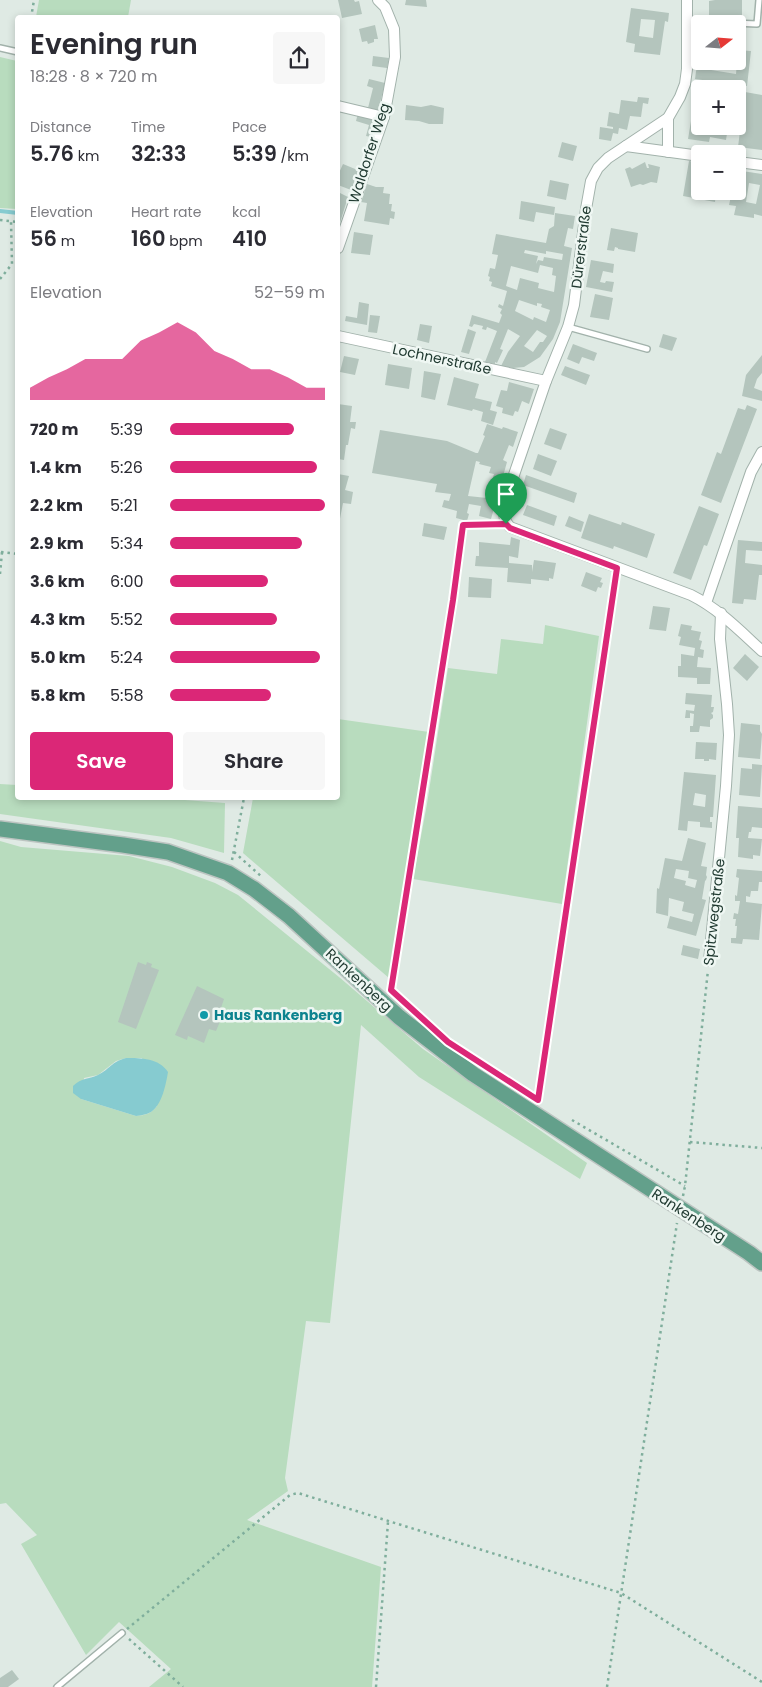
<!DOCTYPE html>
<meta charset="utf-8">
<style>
body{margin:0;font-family:Poppins,sans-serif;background:#f7f7f7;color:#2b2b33;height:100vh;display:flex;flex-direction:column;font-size:19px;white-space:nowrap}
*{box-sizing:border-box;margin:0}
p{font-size:16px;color:#7c7c81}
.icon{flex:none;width:28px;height:28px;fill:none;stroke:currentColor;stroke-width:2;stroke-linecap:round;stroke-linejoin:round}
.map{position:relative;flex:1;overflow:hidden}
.drawer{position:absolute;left:15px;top:15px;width:325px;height:785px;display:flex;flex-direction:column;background:#fff;border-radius:5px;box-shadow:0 2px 8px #0003}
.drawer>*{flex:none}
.needle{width:32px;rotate:73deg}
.buttons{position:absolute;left:691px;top:15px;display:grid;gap:10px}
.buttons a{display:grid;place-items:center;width:55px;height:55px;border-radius:5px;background:#fff;box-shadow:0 2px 8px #0003;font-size:25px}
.pin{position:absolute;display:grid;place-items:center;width:42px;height:42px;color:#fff;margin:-51px -21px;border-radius:50% 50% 50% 0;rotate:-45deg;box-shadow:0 0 5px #0007}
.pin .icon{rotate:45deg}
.round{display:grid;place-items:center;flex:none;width:52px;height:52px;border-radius:5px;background:#f7f7f7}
.headline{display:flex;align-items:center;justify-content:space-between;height:85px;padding:0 15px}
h1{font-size:28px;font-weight:600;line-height:38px}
.metrics{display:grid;grid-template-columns:repeat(3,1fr);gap:8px;height:85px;padding:5px 15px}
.metrics div{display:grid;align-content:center}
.metrics b{font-size:21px;font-weight:600}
.metrics small{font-size:14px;font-weight:400}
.metrics p{font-size:14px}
.chart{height:140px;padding:10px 15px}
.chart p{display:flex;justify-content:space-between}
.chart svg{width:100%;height:90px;margin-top:5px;fill:#db2777;opacity:.7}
.primary-button{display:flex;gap:10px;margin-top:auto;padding:10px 15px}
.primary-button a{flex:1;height:58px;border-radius:5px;background:#db2777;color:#fff;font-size:20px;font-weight:600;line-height:58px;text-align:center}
.primary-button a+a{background:#f7f7f7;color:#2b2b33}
ul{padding:0 15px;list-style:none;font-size:16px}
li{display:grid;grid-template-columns:80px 60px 1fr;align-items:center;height:38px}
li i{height:12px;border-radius:6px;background:#db2777}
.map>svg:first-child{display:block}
</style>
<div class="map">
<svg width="762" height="1687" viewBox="0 0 762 1687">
<rect width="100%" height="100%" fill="#dfeae4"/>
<g fill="#b8dcbe" fill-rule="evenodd">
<path d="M39,0H131L128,17H36Z"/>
<path d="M0,57L17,61V209L0,208Z"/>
<path d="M545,625L599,636L562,904L413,879L427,804L448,668L497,674L501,639L543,644Z"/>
<path d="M338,719L429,732L389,978L243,853L253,798H338Z"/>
<path d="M0,784L17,785L18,798H158L225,803L224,853L171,838L0,814Z"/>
<path d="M0,841L21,847L129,856L172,867L215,883L238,895L339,977L423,1049L587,1163L580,1179L419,1077L361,1025L330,1323L306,1321L285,1478L288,1491L247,1520L381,1567L372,1687H149L171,1669L119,1622L86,1655L21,1544L37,1535L6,1503L0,1504ZM126,1058H142L157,1106C151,1114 145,1115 136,1116L81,1099L84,1078L98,1075L116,1061Z"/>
</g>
<path fill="#86cbd0" d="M126,1058C141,1058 159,1058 168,1072C166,1084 162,1105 151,1112C146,1115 141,1115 136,1116L81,1099L73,1093V1086C82,1077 88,1080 98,1075C110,1069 111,1062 126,1058Z"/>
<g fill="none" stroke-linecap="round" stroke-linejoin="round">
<path stroke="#86cbd0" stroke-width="4" d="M0,211L18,213"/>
</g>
<g fill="#b4c5bd" fill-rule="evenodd">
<path d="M338,0H354L355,2L359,1L362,14L342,18Z"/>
<path d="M406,0H426L427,7L405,5Z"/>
<path d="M715,0H742V16H709V1Z"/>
<path d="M631,8L669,13L668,22L665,21L660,55L634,52L635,44L626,42ZM641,19L655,20L653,38L639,36Z"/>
<path d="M375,25L378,39H374V42L368,44L367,41L362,42L359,29Z"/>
<path d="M699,50L700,61H706L705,69L736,74L738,50L751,51L747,86L695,79Z"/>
<path d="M373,56L389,58L387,68L372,66Z"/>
<path d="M369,79L385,83L378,111L368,108L373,88L367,86Z"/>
<path d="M745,92L762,95V150L738,147Z"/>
<path d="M638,97L649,98L648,104L643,103L641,117L630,116L627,130L619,128L618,134L613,133L611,141L599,139L600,127L613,129V127L607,126L609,112L619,114L621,100L637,102Z"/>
<path d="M406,105L421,107L431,105L444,108L443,124H429L419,121L405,120Z"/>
<path d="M358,113L377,118L371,137L366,136L369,125L356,121Z"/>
<path d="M691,121L700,122V126L728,127L726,140L710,137L709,142L688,139Z"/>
<path d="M562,142L577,146L573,161L558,157Z"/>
<path d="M689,161L700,163V173L697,172L694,189L700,190V191H738L742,171L762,174V216L754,214V218L734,215L736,206L729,205L731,196L716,193L715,202L683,196ZM749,183L760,185L756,204L746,202Z"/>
<path d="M645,162L647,168H649L648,164L660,167L657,183L651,182L643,185L640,184L631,187L625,169L630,167L632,169Z"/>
<path d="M343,164L360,171L351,190L338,185V175Z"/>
<path d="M550,180L569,184L566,200L547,196Z"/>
<path d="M367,184L376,187H384L383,193L390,194L389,204H392L391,211L395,212L394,219L390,218L389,225L364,221L367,203L361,202Z"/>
<path d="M340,193L348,197L338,229V200Z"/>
<path d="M521,201L555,207L554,215L536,212L534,222L519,219Z"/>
<path d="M555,213L575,216L573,229L568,228L564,246L572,248L560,322L553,339L540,357L524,367L513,368L501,366L508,352L520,336L508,329L500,349L503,350L497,363L495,362V364L485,362L497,331L487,327L486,330L482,329L483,326L474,324L472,327L469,326L472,315L499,323L502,315L500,313L502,309L498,307L499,304L503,306L507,291L491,286L492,282L489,281L490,277L488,276L490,268L495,269L498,255L492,254L496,234L546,243L549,229L554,226ZM525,250L546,254V251L563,254L562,260L544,257L543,261L538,260L536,264L538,256L524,253ZM540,265L553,268L552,275L556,276L554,292L538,288L539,283L520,278L517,290L506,286L511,266L538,273ZM519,300L537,306V303L542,304L541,307L550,310L546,322L534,317L533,320L515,311ZM537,330L547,336L543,342H540L533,352L524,346Z"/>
<path d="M611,228L638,233L635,252L618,249V248L615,247L614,251L607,250Z"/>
<path d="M354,232L373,235L370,255L351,253Z"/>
<path d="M591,260L614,264L613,273L603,271L600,282L605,283L606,281L614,282L612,292L586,287Z"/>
<path d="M595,294L613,298L609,320L590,317Z"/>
<path d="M359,302L369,304L367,325L345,321L346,316L357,318Z"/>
<path d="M370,315L380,316L377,333L368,332Z"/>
<path d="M420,324L432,326L429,343L417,340Z"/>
<path d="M468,329L476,332L469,354L461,352Z"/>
<path d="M663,334L677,338L672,351L659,347Z"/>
<path d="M573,344L597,353L594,361L582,357L579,364L567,359Z"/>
<path d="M762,355V373L757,379L754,388L762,391V401L742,396L746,375Z"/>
<path d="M344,356L359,359L355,375L340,372Z"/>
<path d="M388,364L412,368L409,389L385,385Z"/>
<path d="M565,366L590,375L586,385L561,375Z"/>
<path d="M424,371L441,374L435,400L421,397Z"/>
<path d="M454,377L479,384L475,398L492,402L490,410L497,412L493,425L481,421L483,412L473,409L472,411L447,405Z"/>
<path d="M509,382L534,389L529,404L522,401L518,412L515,411L513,416L502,413L503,408L496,406L501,390L507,391Z"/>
<path d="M338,404L352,406L350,422H356L355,429L351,428L348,445H346L344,460L338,459V426H339L340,420H338Z"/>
<path d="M747,405L757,409L721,503L701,495L717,452L721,454L738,408L745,410Z"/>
<path d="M487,424L502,429L503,427L518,432L513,447L509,445L503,460L507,462L491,519L479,516L481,506L469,504L467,513L469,514L467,521L456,518L457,511L442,507L444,500L449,501L451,494L435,492L437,484L372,473L380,430L447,441L476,453H478L485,436L483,435ZM476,461L480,462L479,464L491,467L489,473L494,474L487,498L468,496Z"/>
<path d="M550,428L567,434L561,450L544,444Z"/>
<path d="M538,454L557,461L551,476L533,469Z"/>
<path d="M338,474L349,476L345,490L353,492L351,504L343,503L339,524Z"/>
<path d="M526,475L577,493L574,503L523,485Z"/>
<path d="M527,505L557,516L554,526L523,515Z"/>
<path d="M699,506L719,514L707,546L704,545L691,580L673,573Z"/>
<path d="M589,514L621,525L622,522L655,534L647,558L614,546L613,549L581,538Z"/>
<path d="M569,516L584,522L581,532L565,526Z"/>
<path d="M424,523L447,527L444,540L422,536Z"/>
<path d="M511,537L520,540L518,558L509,556V563L532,565V572L534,560L556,563L553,579L549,578V581L531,579V584L507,582L508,568L475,566L476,556H479V542L510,545Z"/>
<path d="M738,540L762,542V551L746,550L745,563L762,565V575H759L756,600L744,599L743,604L732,603Z"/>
<path d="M586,572L602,578L600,582L603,583L601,588L598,587L596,592L581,586Z"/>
<path d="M469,577L492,579L491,598L468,597Z"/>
<path d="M653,606L670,608L666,631L649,629Z"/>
<path d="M681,624L692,626L691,630L701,632L699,640L702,641L700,649L704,650L703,658L698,657L697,667L711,668L710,684H697V678L678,677V666H681V654L694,656L695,648L679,645L681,637L678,636Z"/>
<path d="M745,654L759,667L747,681L733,668Z"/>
<path d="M686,693L712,695L711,707H714L713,712L711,713L713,715V718L710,720V727L700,726L699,732H690V726H693L694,714L690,713V718H685L686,710L694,711L695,705L685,704Z"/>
<path d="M741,723L760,725V731L762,734L760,759L738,757Z"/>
<path d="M696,742L717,743L716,760L709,759V761H704V759H695Z"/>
<path d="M752,764L762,765L760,797L739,795L741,768L752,769Z"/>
<path d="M684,772L716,775L713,817H710V822H712V828L700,827V822L688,821L687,831L678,830ZM695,793L706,795L705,807L693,805Z"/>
<path d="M738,806L762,808V828L752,827L751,832H749L748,838L762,839L760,856L753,855V859L738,857L739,838H736Z"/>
<path d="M688,838L706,843L701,866L707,867L706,875L707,877L706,880L705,881L702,899L706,900L696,936L667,928L670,916L692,922L694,914L682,911L684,902L669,898L668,916L656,913L657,888L659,889L665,858L682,861ZM676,869L689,871L688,878L697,880L695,888L685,885L686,881L674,878Z"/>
<path d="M737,869L762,871V882H759L758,891H751L750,897L746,896V902L762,904L759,940L743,939L742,944L731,943V938H736L737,926H735L736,919H733L734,913L738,914L740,901H735V895L737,896L739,878L736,877Z"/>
<path d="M683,945L700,949L698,959L681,955Z"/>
<path d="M138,962L146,965L147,962L152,964L151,967L159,970L136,1029L118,1022Z"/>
<path d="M197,986L224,999L220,1011L224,1012L216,1031L209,1029L204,1043L188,1036L187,1040L175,1035Z"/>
<path d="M12,1670L19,1679L8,1687H0V1678Z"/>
</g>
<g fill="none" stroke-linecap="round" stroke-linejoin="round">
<defs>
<g id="lane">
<path d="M687,21L757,24L759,0"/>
<path d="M0,48L18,52"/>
<path d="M568,327L647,349"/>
<path d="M453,600L463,525L506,524"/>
<path d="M57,1687L122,1633"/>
</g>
<g id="street">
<path d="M687,0V69L685,84L680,97L668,118L608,158L598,168L591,181L586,209L574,305L568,327L546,381L503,507C504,515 504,521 510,527L691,595C719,609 739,630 762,651"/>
<path d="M338,106L384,117"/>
<path d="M626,146L700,156"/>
<path d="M668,152V118"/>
<path d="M738,162L762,165"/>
<path d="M338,248L384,117L395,57L394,29L385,7L378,0"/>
<path d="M338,336L546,381"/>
<path d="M706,603L751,472L762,452"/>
<path d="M709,961L726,786L729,735L727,704L720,639L721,613"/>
</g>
<path id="primary" d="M0,829L123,845L168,852L228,873L254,889L289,916L399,1017L473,1074L749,1253L762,1263"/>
</defs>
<use href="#lane" stroke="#a2b2ab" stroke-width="8"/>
<use href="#street" stroke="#a2b2ab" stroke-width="12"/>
<use href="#primary" stroke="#bcc4c1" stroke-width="18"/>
<g stroke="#7fae9c" stroke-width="2.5" stroke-dasharray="2.5 4" stroke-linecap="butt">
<path d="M31,18L34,0"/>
<path d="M0,220L18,222"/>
<path d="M0,279L12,264L11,221"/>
<path d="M1,552L18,554"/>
<path d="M0,574L2,552"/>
<path d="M234,852L262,877"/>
<path d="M232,860L244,798"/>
<path d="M391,990L452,609"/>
<path d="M538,1101L615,578"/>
<path d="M572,1120L685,1186"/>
<path d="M690,1142L762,1148"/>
<path d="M683,1196L685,1186L708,970"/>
<path d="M127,1629L290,1495L298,1493L621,1593L762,1682"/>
<path d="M129,1639L183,1687"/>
<path d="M376,1687L388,1522"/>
<path d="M607,1687L677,1223"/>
</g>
<use href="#lane" stroke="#fff" stroke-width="5"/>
<use href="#street" stroke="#fff" stroke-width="10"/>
<use href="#primary" stroke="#63a08b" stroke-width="15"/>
</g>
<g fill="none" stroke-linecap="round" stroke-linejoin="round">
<defs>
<path id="route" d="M506,524L510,528L617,568L538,1100L448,1042L391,990L453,600L463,525Z"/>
</defs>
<use href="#route" stroke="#fff" stroke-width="10"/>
<use href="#route" stroke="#db2777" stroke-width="6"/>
</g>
<circle fill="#0f9aa8" stroke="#eff7f3" stroke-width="2" cx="204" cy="1015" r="5"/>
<g text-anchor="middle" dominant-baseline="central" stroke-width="5" stroke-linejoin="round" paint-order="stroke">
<g font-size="14" fill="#203a31" stroke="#eff7f3">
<text transform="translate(369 153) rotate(-72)">Waldorfer Weg</text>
<text transform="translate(581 247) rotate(-83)">Dürerstraße</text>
<text transform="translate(442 359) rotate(12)">Lochnerstraße</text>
<text transform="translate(714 912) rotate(-84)">Spitzwegstraße</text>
<text transform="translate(359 980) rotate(43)">Rankenberg</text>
<text transform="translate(689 1215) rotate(33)">Rankenberg</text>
</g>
<g font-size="14" font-weight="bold" fill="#0d838f" stroke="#eff7f3" text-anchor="start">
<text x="214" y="1015">Haus Rankenberg</text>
</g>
</g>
</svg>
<div class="buttons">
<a><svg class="needle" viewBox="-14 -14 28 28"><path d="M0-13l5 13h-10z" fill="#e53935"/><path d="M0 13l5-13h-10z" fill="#7c7c81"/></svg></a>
<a>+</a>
<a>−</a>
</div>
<div class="pin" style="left:506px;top:524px;background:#1e9e55"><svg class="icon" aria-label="arrive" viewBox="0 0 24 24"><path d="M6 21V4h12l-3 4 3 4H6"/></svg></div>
<section class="drawer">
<div class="headline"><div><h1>Evening run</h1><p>18:28 · 8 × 720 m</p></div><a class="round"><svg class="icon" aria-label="share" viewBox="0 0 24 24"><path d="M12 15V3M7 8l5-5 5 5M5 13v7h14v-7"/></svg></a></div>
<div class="metrics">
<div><p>Distance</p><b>5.76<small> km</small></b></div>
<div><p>Time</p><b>32:33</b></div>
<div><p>Pace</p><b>5:39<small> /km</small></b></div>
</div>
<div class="metrics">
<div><p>Elevation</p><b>56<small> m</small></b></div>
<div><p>Heart rate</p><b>160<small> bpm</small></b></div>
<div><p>kcal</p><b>410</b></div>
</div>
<div class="chart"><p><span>Elevation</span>52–59 m</p>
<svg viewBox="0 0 160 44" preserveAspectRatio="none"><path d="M0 44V38L10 33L20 29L30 24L40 24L50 24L60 15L70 11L80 6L90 11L100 20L110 24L120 29L130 29L140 33L150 38L160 38V44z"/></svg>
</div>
<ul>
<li><b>720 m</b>5:39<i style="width:80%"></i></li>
<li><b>1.4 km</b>5:26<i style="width:95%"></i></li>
<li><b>2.2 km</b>5:21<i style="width:100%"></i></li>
<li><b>2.9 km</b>5:34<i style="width:85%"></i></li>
<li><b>3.6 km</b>6:00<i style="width:63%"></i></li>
<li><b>4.3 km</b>5:52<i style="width:69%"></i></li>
<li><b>5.0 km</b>5:24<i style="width:97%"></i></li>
<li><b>5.8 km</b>5:58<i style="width:65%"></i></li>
</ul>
<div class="primary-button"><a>Save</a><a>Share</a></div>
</section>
</div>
